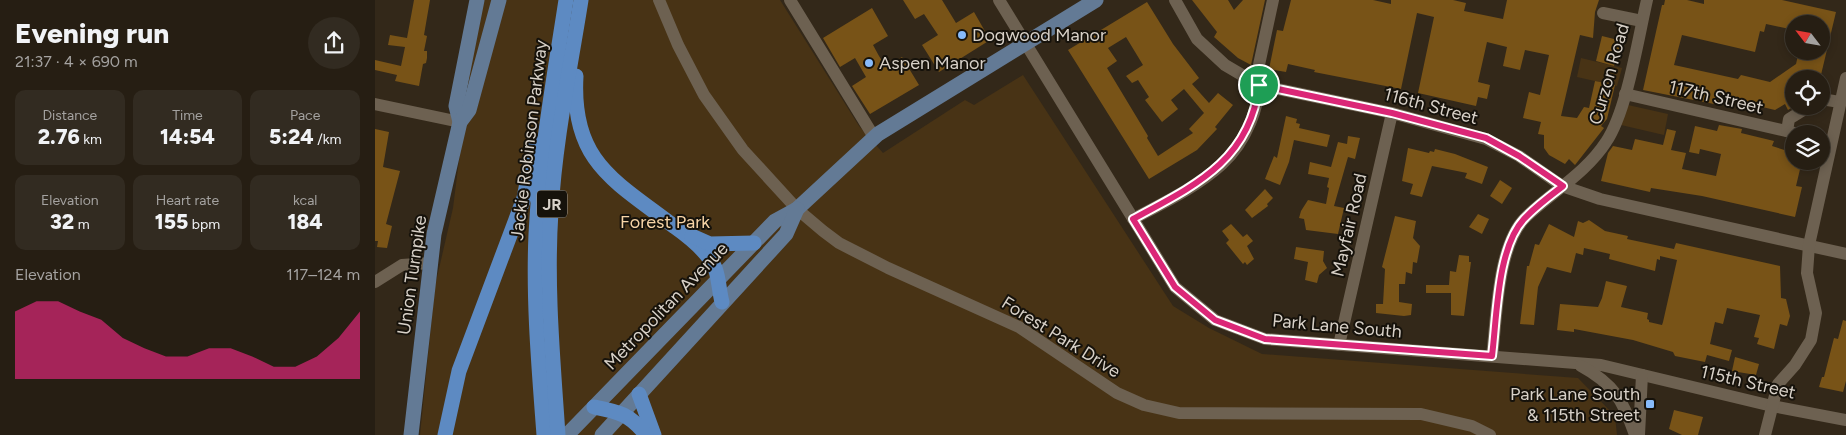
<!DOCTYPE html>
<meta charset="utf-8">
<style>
body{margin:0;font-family:Figtree,sans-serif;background:#322b21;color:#f1f3f6;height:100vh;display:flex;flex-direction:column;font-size:19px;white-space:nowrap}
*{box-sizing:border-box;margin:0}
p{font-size:16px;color:#a4a2a0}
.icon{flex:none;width:28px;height:28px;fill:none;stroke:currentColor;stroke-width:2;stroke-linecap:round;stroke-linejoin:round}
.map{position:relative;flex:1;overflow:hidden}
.panel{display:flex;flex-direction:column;background:#261e13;width:375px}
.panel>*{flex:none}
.needle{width:32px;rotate:301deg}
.tools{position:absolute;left:1410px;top:15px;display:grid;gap:10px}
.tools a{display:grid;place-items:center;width:45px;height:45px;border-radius:50%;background:#261e13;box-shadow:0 2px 8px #0003,0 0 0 1px #423c33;font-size:25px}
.pin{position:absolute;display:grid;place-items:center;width:42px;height:42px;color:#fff;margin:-21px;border:2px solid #fff;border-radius:50%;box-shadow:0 1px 5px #0007}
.round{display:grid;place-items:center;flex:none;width:52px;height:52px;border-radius:26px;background:#322b21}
.head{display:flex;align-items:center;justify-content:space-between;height:85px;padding:0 15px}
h1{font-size:28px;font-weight:800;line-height:38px}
.figures{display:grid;grid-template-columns:repeat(3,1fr);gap:8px;height:85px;padding:5px 15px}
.figures div{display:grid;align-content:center;border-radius:10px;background:#322b21;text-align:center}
.figures b{font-size:21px;font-weight:800}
.figures small{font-size:14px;font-weight:400}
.figures p{font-size:14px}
.chart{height:140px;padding:10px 15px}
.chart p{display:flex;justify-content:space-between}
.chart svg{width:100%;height:90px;margin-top:5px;fill:#db2777;opacity:.7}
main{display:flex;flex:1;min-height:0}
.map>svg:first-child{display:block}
</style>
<main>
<section class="panel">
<div class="head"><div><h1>Evening run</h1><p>21:37 · 4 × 690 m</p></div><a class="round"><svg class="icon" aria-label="share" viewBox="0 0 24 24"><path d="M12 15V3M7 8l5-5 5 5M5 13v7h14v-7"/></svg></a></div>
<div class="figures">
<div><p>Distance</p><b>2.76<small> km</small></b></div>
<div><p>Time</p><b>14:54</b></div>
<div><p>Pace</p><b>5:24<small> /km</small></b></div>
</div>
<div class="figures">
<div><p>Elevation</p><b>32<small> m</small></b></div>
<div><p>Heart rate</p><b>155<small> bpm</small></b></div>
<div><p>kcal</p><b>184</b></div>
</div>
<div class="chart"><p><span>Elevation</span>117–124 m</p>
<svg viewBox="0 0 160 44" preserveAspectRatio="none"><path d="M0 44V11L10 6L20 6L30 11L40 15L50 24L60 29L70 33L80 33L90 29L100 29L110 33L120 38L130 38L140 33L150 24L160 11V44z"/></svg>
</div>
</section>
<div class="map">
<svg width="1471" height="435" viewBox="0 0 1471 435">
<rect width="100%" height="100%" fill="#332819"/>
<g fill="#483315">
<path d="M100,0H405L484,126L508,153L590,100L599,105L648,75L798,306L834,328L887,354L1203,378L1240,416L1242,435H45L60,286L78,208L92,97Z"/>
<path d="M1206,58L1247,68L1242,86L1202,77Z"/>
<path d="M1253,105L1293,114L1289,135L1246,125Z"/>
</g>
<g fill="#785317" fill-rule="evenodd">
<path d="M39,0H55L49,35L52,36L49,51H52V58L51,63L48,64L44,86L20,81L22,75L0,70V60L26,66L30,47L13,45L15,35L32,38Z"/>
<path d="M528,0H567L581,23L599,12L615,40L564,72L547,45L563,35L549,14L540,19Z"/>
<path d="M817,0H853L859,10L868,0H890L876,65L863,58L839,37L842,32Z"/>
<path d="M916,0H998L1016,4V0H1078L1091,3L1089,11L1128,19L1132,0H1224L1220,12L1218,38L1205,35L1186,116L1202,118L1209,107L1214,108L1220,81L1240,85L1232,119L1226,126L1229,128L1200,165L1194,159L1190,164L1174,155L1169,148V135L1163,134L1166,122L1148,118L1154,92L1165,95L1174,55L1150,50L1145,70L1128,66L1132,47L1112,42L1103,82L1115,85L1112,99L1103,97L1101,106L1043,93L1059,17L1042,13L1026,89L939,72L940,70L913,64L911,72L894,69L902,30L908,31Z"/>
<path d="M1290,0H1312L1329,4V0H1407L1461,12L1445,79H1419V106L1413,110L1410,104L1400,110L1345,97L1344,105L1268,90L1287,5H1289ZM1391,24L1419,30V24H1446V51H1424L1421,64L1395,82L1366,75L1363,79L1299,65L1307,35L1380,52L1385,31L1389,32Z"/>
<path d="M772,2L798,44L824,78L817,84L834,103L843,93L858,105L840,127L842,129L822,150L774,179L693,50ZM751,37L768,65L751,76L757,83L763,80L774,97L770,100L787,122L803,109L796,100L809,89L829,113L814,129L818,133L783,156L772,138L773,136L732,68L742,61L733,48Z"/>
<path d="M497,8L513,36L498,45L504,56L511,67L527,57L544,85L495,114L477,86L491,77L480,58L465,67L448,38Z"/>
<path d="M1227,36L1247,41L1239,66L1221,61Z"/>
<path d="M911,116L922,119L921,123L925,124L924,128L955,135L952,147L919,140L914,162L905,185L890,179L899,156L902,158Z"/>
<path d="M1344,125L1367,129L1366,133L1399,141L1397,146L1419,153V161H1427L1421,186L1427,187L1420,217L1327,196L1276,188L1275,192L1226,181L1233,153L1238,146L1257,150L1260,139L1288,145L1292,129L1301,131L1296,150L1311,153L1307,169L1341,176L1346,154L1325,149L1324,154L1314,152L1320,126L1342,131Z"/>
<path d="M0,129L14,132L8,167L25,171L11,224L17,226L12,248L2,247L3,241H0Z"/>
<path d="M973,136L985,138L980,159L973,157L959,206L969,208L963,234L931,230L929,219L924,218L926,211L933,200L951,204L954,188L952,187L954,178L933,174L935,162L956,167L963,142L972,144Z"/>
<path d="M1033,148L1054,153L1055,151L1059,152L1060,149L1080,154L1113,167L1107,184L1090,178L1092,173L1057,166L1047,197L1035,194L1038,184L1027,181Z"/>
<path d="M1125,180L1137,188L1127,204L1115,196Z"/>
<path d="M890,189L898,198L892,204L893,206L877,218L870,210Z"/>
<path d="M1103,214L1114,219L1107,234L1094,227Z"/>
<path d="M1020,216L1041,221L1038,238L1045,246L1042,263L1038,262L1037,274L1031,272L1030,284H1024V302L1037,304L1036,315L1029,316L1001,313V304H1008L1010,269L1007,267Z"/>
<path d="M1214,220L1230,231L1253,236L1252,239L1299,249L1301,243L1405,266L1406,298L1411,299L1415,316L1412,326L1405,324L1399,349L1382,344L1384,338L1379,337L1385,315L1352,308L1348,324L1340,322L1335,344L1357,350L1354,361L1332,355L1330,362L1300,356L1298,352L1258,340L1199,329V332L1182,330L1185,304L1223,307L1227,298L1231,281L1252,286L1246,307L1273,313L1272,319L1274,320V322L1287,325L1288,322L1302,260L1285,256V260L1282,259L1280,271L1234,259L1235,254L1209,248L1208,255L1201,253L1196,273L1172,267L1163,287L1159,325L1145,324L1152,266H1154L1160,244L1164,245L1174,224L1199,237L1203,221L1208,223Z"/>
<path d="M856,224L868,237L872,234L878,241L872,246L879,259L872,265L870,262L868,264L851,243L854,240L847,231Z"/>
<path d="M921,247L949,251L948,261L952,268L944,275L942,283L930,280L933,262L919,259Z"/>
<path d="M1084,255L1094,256V262H1096L1089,316L1076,315V293H1051V285H1074L1075,271L1081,272Z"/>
<path d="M1468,320L1471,321V381L1468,392L1444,387L1447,377H1449L1459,338L1463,339Z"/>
<path d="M1360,357L1384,364L1381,375L1357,371Z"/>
<path d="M1299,410L1328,417L1323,435H1307L1294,429Z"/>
</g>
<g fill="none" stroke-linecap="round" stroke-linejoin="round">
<g stroke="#6d6151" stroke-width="12">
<path d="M284,0L303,45L329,95L368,150L422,209L448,231L464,243L513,268L644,327L742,393L769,405L804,413L1046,414L1097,426L1115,435"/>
<path d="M415,0L499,137"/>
<path d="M624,0L800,287L840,320L890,339L1226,365L1397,406L1471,420"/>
<path d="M800,0L822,39L850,65L884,85L1017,113L1111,139L1144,156L1187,186L1225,199L1471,254"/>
<path d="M1228,13L1267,21"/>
<path d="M1250,94L1424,134"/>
<path d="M1446,99L1465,102"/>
<path d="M0,104L85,122"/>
<path d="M1412,131L1414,119L1435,106"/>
<path d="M758,219C788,203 822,187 847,164C869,144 889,103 882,74L898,0"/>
<path d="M0,282L27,265L55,263"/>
<path d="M964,345L1017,113"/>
<path d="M1117,356C1122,317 1122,245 1151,217C1177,192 1211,173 1231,142C1252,111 1263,39 1272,0"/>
<path d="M1206,366C1239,384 1248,400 1260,435"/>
<path d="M1264,435L1267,375"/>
<path d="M1390,435L1403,384L1420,365L1436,340L1441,313L1432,273L1434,245L1471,78"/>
</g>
<g stroke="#637a95" stroke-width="15">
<path d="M85,122L81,106L102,0"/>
<path d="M36,435L59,234L85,122L94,110L124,0"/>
<path d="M192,435L400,221L422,209L503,134L721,0"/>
<path d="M227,435L411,234L422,209"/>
</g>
<g stroke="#5d8ac2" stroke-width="15">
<path d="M201,76C196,162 240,181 300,227C314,237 333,252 340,268C344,278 344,291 347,302"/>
<path d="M317,236L335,244L379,243"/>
<path d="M264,394L279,435"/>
<path d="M219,407C244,412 255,414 271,435"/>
<path d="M70,435L84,371L149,198L160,143"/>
<path d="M169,435C164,368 158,301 161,234C165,155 179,78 191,0"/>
<path d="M183,435C178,360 171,286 176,211C180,140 195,70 206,0"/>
</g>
</g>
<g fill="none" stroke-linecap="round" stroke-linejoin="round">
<defs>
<path id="route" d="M884,85L1017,113L1111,138L1144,156L1188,186C1175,196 1160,207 1149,219C1122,248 1122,317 1117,356L890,339L840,320L800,287L758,219C819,186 875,161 884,85Z"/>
</defs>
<use href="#route" stroke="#fff" stroke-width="10"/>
<use href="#route" stroke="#db2777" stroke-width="6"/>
</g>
<g fill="#87bbfb" stroke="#16120b" stroke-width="2">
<circle cx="587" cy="35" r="5"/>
<circle cx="494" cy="63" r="5"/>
<rect x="1270" y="399" width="10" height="10" rx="2.5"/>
</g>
<g text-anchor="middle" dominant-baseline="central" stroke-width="4" stroke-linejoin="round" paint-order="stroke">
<rect fill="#16120b" stroke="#9e988f" stroke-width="1" x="162" y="190.5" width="30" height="27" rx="4"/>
<g font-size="16" font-weight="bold" fill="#d8d1c8">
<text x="177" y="204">JR</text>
</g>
<g font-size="18" fill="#d8d1c8" stroke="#16120b" text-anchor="start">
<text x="597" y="35">Dogwood Manor</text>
<text x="504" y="63">Aspen Manor</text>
<text x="1265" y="394" text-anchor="end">Park Lane South<tspan x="1265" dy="21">&amp; 115th Street</tspan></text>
</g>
<g font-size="18" fill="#d8d1c8" stroke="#16120b">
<text transform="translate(1234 74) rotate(-74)">Curzon Road</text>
<text transform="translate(1341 97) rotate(13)">117th Street</text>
<text transform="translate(1056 106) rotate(15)">116th Street</text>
<text transform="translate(154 140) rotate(-83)">Jackie Robinson Parkway</text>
<text transform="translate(974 225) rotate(-77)">Mayfair Road</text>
<text transform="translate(37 275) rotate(-82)">Union Turnpike</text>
<text transform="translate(291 306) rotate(-46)">Metropolitan Avenue</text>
<text transform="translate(962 326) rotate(5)">Park Lane South</text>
<text transform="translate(686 337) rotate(32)">Forest Park Drive</text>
<text transform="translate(1373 382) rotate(13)">115th Street</text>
</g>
<g font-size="18" fill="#f7d4a6" stroke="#16120b">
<text x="290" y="222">Forest Park</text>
</g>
</g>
</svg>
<div class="tools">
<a><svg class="needle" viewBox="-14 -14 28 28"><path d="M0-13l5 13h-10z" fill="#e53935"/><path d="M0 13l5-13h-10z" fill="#a4a2a0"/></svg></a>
<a><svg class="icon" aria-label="locate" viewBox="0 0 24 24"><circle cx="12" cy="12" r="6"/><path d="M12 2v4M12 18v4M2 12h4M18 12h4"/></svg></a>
<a><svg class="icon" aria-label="layers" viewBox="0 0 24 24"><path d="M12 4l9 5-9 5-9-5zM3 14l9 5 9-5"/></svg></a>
</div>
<div class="pin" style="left:884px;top:85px;background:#1e9e55"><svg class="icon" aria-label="arrive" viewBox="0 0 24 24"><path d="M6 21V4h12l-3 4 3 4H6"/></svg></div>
</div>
</main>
